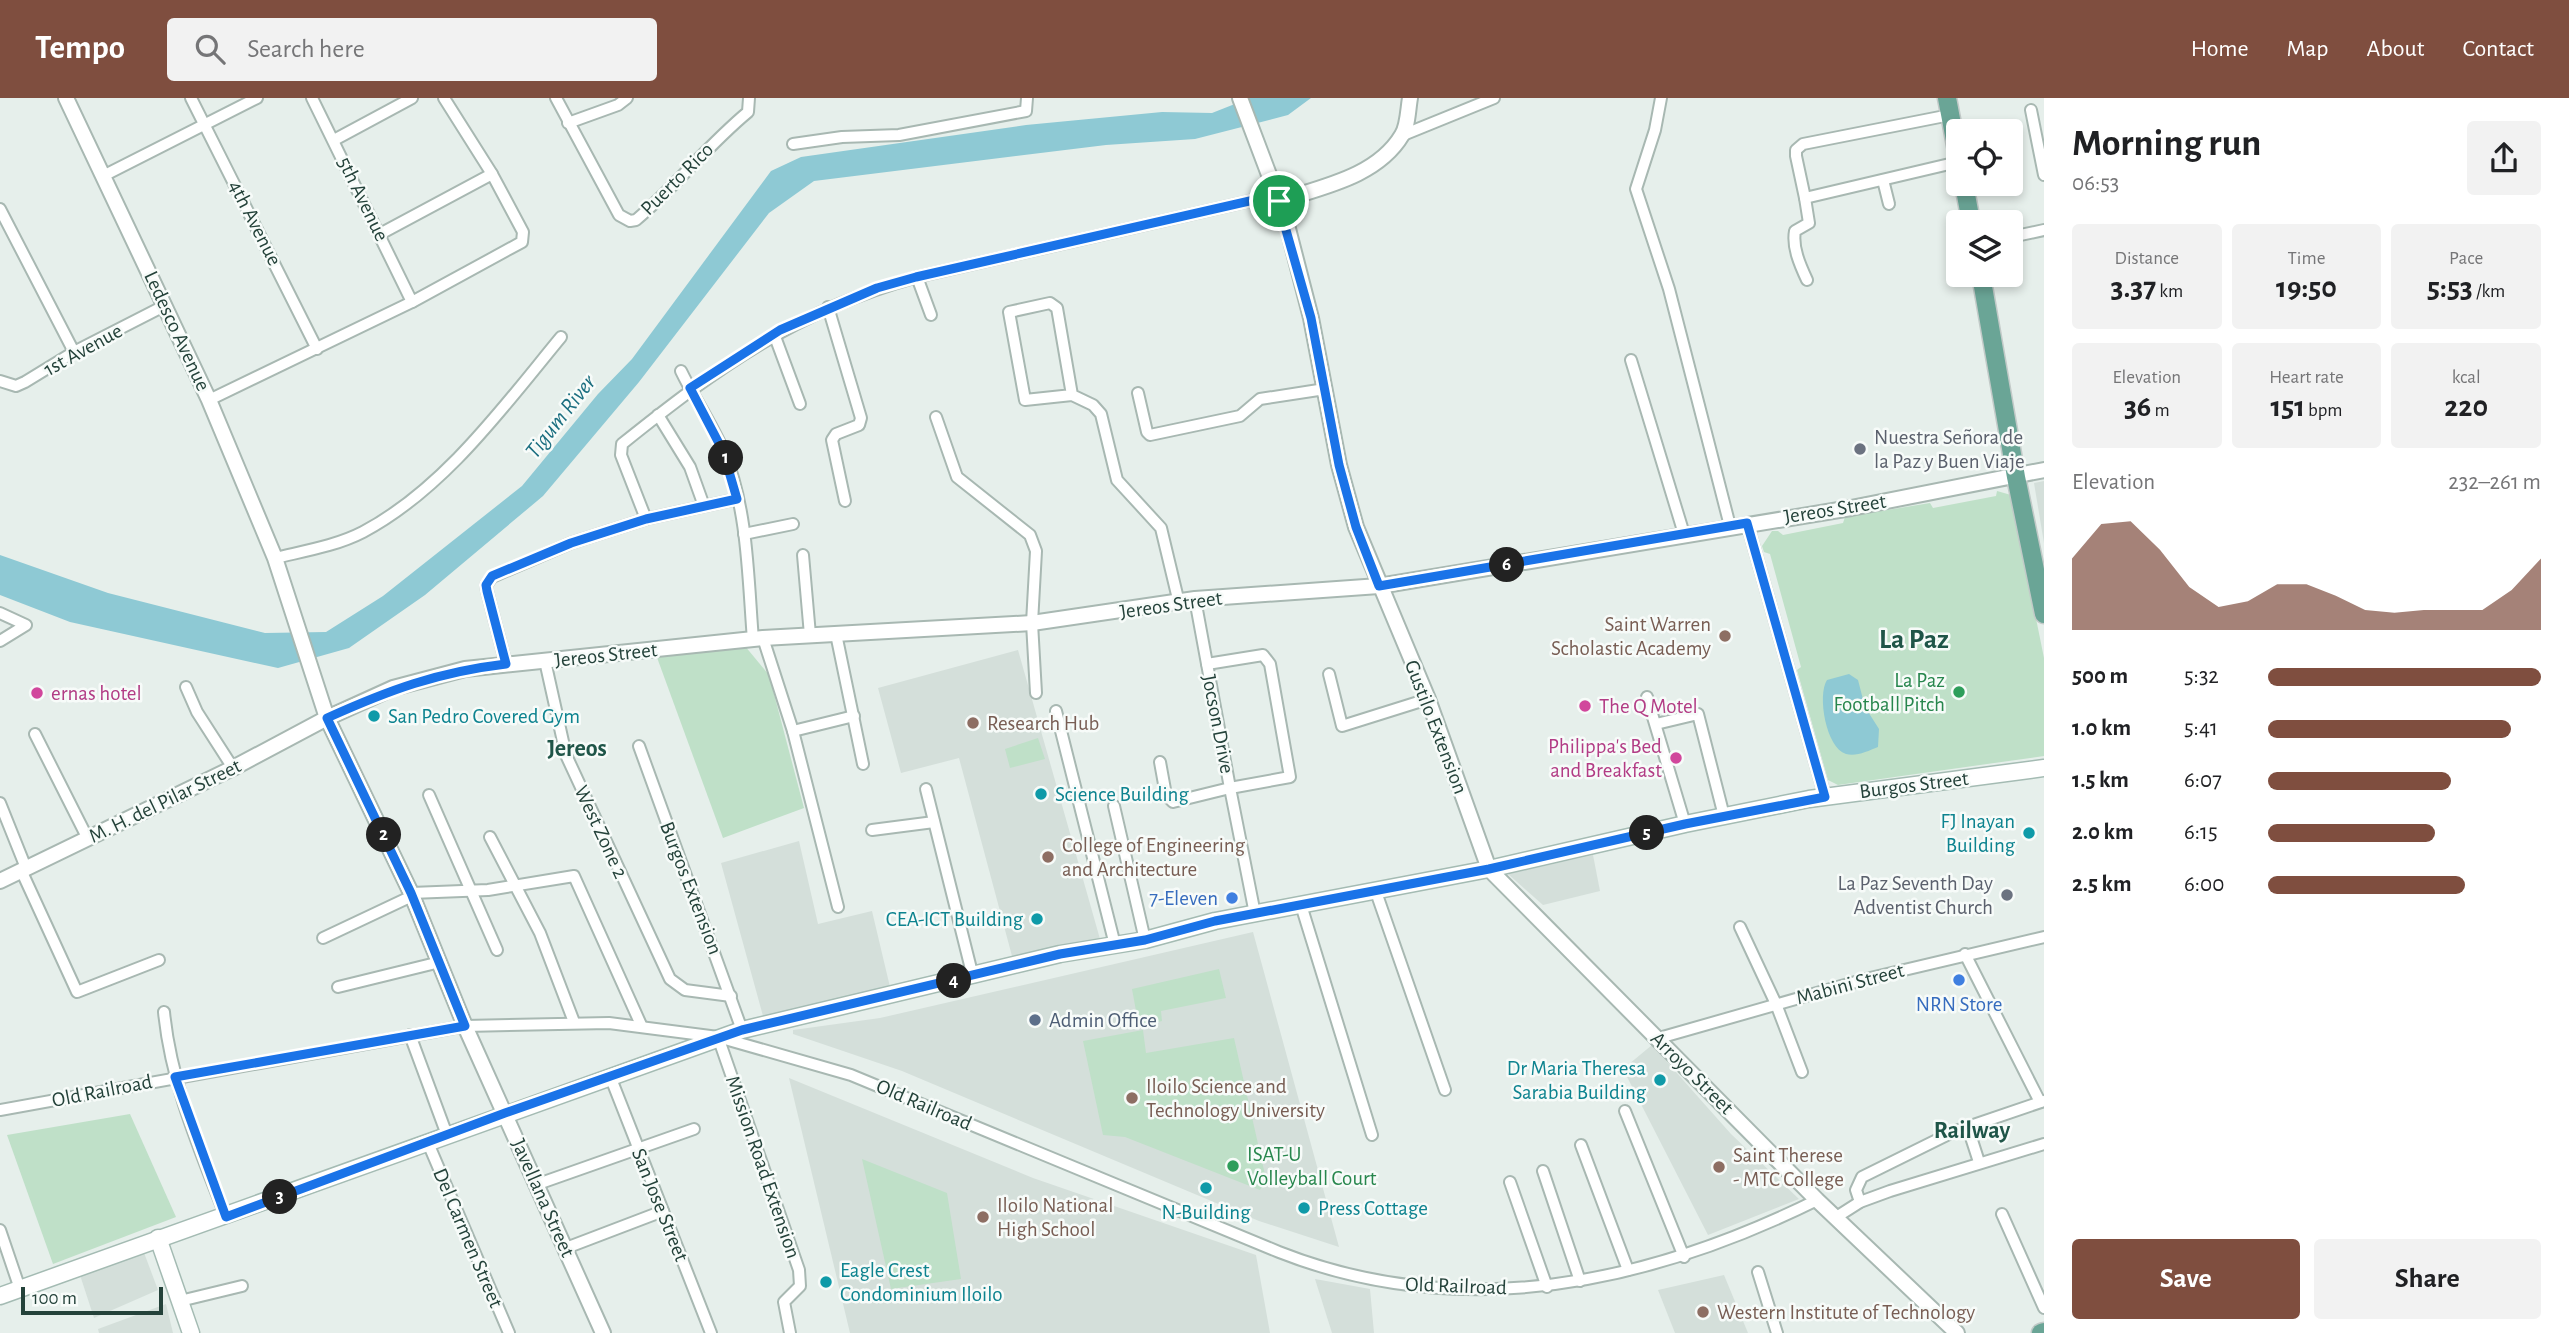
<!DOCTYPE html>
<meta charset="utf-8">
<style>
body{margin:0;font-family:"Alegreya Sans",sans-serif;background:#f2f2f2;color:#202124;height:100vh;display:flex;flex-direction:column;font-size:26px;white-space:nowrap}
*{box-sizing:border-box;margin:0}
p{font-size:23px;color:#757577}
.icon{flex:none;width:38px;height:38px;fill:none;stroke:currentColor;stroke-width:2;stroke-linecap:round;stroke-linejoin:round}
.map{position:relative;flex:1;overflow:hidden}
.drawer{display:flex;flex-direction:column;background:#fff;width:525px}
.drawer>*{flex:none}
.buttons{position:absolute;left:1946px;top:21px;display:grid;gap:14px}
.buttons a{display:grid;place-items:center;width:77px;height:77px;border-radius:7px;background:#fff;box-shadow:0 4px 10px #0003;font-size:35px}
.scale{position:absolute;left:21px;bottom:18px;width:142px;box-sizing:border-box;padding-left:7px;border:4px solid #24423a;border-top:0;font-size:19px;line-height:24px;white-space:nowrap;color:#24423a;-webkit-text-stroke:5px #f7fbf9;paint-order:stroke}
.pin{position:absolute;display:grid;place-items:center;width:60px;height:60px;color:#fff;margin:-30px;border:4px solid #fff;border-radius:50%;box-shadow:0 2px 7px #0007}
.km{position:absolute;width:35px;height:35px;margin:-18px;border-radius:50%;background:#222;color:#fff;font-size:19px;line-height:35px;text-align:center}
.round{display:grid;place-items:center;flex:none;width:74px;height:74px;border-radius:7px;background:#f2f2f2}
.headline{display:flex;align-items:center;justify-content:space-between;height:119px;padding:0 28px}
h1{font-size:38px;font-weight:600;line-height:52px}
.metrics{display:grid;grid-template-columns:repeat(3,1fr);gap:10px;height:119px;padding:7px 28px}
.metrics div{display:grid;align-content:center;border-radius:7px;background:#f2f2f2;text-align:center}
.metrics b{font-size:30px;font-weight:600}
.metrics small{font-size:19px;font-weight:400}
.metrics p{font-size:19px}
.chart{height:196px;padding:14px 28px}
.chart p{display:flex;justify-content:space-between}
.chart svg{width:100%;height:126px;margin-top:7px;fill:#7f4e3f;opacity:.7}
.action{display:flex;gap:14px;margin-top:auto;padding:14px 28px}
.action a{flex:1;height:80px;border-radius:7px;background:#7f4e3f;color:#fff;font-size:28px;font-weight:600;line-height:80px;text-align:center}
.action a+a{background:#f2f2f2;color:#202124}
ul{padding:0 28px;list-style:none;font-size:23px}
li{display:grid;grid-template-columns:112px 84px 1fr;align-items:center;height:52px}
li i{height:18px;border-radius:9px;background:#7f4e3f}
header{display:flex;align-items:center;gap:42px;box-sizing:border-box;height:98px;padding:0 35px;background:#7f4e3f;color:#fff}
header strong{font-size:33px}
nav{display:flex;gap:38px;margin-inline-start:auto;font-size:24px}
.search{width:490px;height:63px;background:#f2f2f2;display:flex;align-items:center;gap:18px;box-sizing:border-box;padding:0 24px;border-radius:7px;color:#757577;font-size:26px}
main{display:flex;flex:1;min-height:0}
.map>svg:first-child{display:block}
</style>
<header>
<strong>Tempo</strong>
<div class="search"><svg class="icon" aria-label="search" viewBox="0 0 24 24"><circle cx="10" cy="10" r="6"/><path d="M15 15l6 6"/></svg>Search here</div>
<nav><a>Home</a><a>Map</a><a>About</a><a>Contact</a></nav>
</header>
<main>
<div class="map">
<svg width="2044" height="1235" viewBox="0 0 2044 1235">
<rect width="100%" height="100%" fill="#e6efeb"/>
<g fill="#d4dfda">
<path d="M2044,383V445L2034,385Z"/>
<path d="M1018,552L1100,841L1012,858L959,660L901,675L878,590Z"/>
<path d="M799,743L818,826L872,813L890,889L763,918L721,765Z"/>
<path d="M1593,757L1600,793L1543,807L1508,776Z"/>
<path d="M1253,834L1339,1149L1259,1123L902,973L793,936V932L880,920Z"/>
<path d="M1652,947L1731,1036L1799,1101L1708,1137L1623,971Z"/>
<path d="M789,980L1033,1080L1256,1157L1270,1235H850Z"/>
<path d="M143,1152L158,1192L94,1220L80,1177Z"/>
<path d="M1724,1177L1748,1235H1675L1658,1192Z"/>
<path d="M1315,1181L1370,1191L1374,1235H1332Z"/>
<path d="M166,1206L173,1235H99L98,1231Z"/>
</g>
<g fill="#bfe0c8">
<path d="M1997,393L2011,397L2044,560V658L1838,687L1828,682L1797,572L1801,569L1770,456L1764,454L1762,448L1772,433H1778L1783,437L1843,425L1845,419L1930,405L1933,410L1996,398Z"/>
<path d="M740,542L769,577L804,710L723,740L655,554Z"/>
<path d="M1038,640L1045,661L1010,670L1005,651Z"/>
<path d="M1219,871L1226,900L1161,913L1162,923L1139,929L1132,891Z"/>
<path d="M1143,932L1146,955L1234,940L1266,1081L1260,1092L1125,1039L1103,1037L1083,943Z"/>
<path d="M130,1016L176,1119L53,1166L7,1037Z"/>
<path d="M862,1061L947,1095L961,1181L891,1191Z"/>
</g>
<g fill="#8ec9d4">
<path d="M1250,0H1311L1288,17L1195,41L1106,47L814,83L769,115L639,284L543,398L425,497L349,550L278,570L70,524L0,497V457L108,495L265,535L326,534L383,498L522,388L598,296L632,261L771,73L801,59L1026,27L1162,14L1212,15Z"/>
<path d="M1849,576L1858,582L1865,609L1879,631L1878,649C1868,653 1856,659 1846,656C1826,650 1817,597 1827,582Z"/>
</g>
<g fill="none" stroke-linecap="round" stroke-linejoin="round">
<defs>
<g id="minor">
<path d="M191,0L317,251"/>
<path d="M312,0L412,204"/>
<path d="M556,0L619,117L630,123L636,122C676,88 708,47 748,14L749,0"/>
<path d="M1661,0L1655,32L1636,91L1669,191L1730,428"/>
<path d="M2031,12L2044,77"/>
<path d="M1950,17L1803,46L1796,52V58L1805,100L1958,64"/>
<path d="M568,25L618,7L627,0"/>
<path d="M1403,37L1494,0"/>
<path d="M334,42L412,0"/>
<path d="M793,46L842,39L899,37L1026,13L1027,0"/>
<path d="M105,77L257,0"/>
<path d="M1883,82L1889,106"/>
<path d="M1805,100L1809,125L1795,133C1792,149 1800,167 1807,182"/>
<path d="M0,111L74,254"/>
<path d="M380,136L492,76"/>
<path d="M2011,139L2044,132"/>
<path d="M917,179L931,217"/>
<path d="M828,209L861,320L859,327L836,336L832,342L845,403"/>
<path d="M774,236L800,306"/>
<path d="M1631,262L1684,436"/>
<path d="M681,273C694,300 712,326 724,354C748,411 748,481 753,542"/>
<path d="M0,283L16,288L25,284L74,254L164,208"/>
<path d="M1138,295L1147,334L1150,337L1240,318L1260,301L1325,291"/>
<path d="M1072,297L1057,210L1050,205L1009,214L1025,302L1072,297L1093,307L1101,316L1117,382L1161,430L1179,505"/>
<path d="M209,302L412,204L522,144L523,134L492,76L444,0"/>
<path d="M658,317L690,369L704,408"/>
<path d="M936,319L957,379L1030,437L1036,453L1032,525L1036,595"/>
<path d="M646,421L621,357L622,346C718,269 795,213 917,179L1276,97"/>
<path d="M1747,425L1825,699"/>
<path d="M744,436L793,426"/>
<path d="M803,457L810,537"/>
<path d="M275,460C304,453 336,448 363,434C444,391 504,308 561,239"/>
<path d="M0,515L26,527L0,543"/>
<path d="M836,536L863,666"/>
<path d="M763,540L793,633L838,809"/>
<path d="M545,563L566,657L670,881L685,892L731,898"/>
<path d="M506,566L487,493L486,487L492,479L571,445L646,421L737,401"/>
<path d="M1207,566L1263,557L1270,566L1290,679L1230,690L1255,816"/>
<path d="M1329,576L1342,628L1428,601"/>
<path d="M186,589L197,614L233,670"/>
<path d="M1647,599L1685,726"/>
<path d="M1056,613L1115,847"/>
<path d="M1656,626L1698,616L1724,718"/>
<path d="M793,633L854,618"/>
<path d="M35,636L88,741"/>
<path d="M639,648L742,932"/>
<path d="M1160,664L1166,697L1173,704L1230,690L1195,501"/>
<path d="M926,691L973,879"/>
<path d="M429,697L497,852"/>
<path d="M0,705L26,770"/>
<path d="M1114,708L1145,842"/>
<path d="M872,732L934,724"/>
<path d="M490,739L540,835L574,924"/>
<path d="M21,772L77,894L159,862"/>
<path d="M1376,794L1445,992"/>
<path d="M411,795L488,792L574,778L642,929"/>
<path d="M1301,807L1372,1037"/>
<path d="M1740,829L1776,906L1802,974"/>
<path d="M323,840L412,798"/>
<path d="M1965,856L2040,1004"/>
<path d="M338,889L440,864"/>
<path d="M164,914C171,986 200,1052 226,1119"/>
<path d="M410,937L447,1037"/>
<path d="M718,939L799,1172L800,1188L784,1204L790,1235"/>
<path d="M1659,940L1866,881L2044,839"/>
<path d="M610,978L711,1235"/>
<path d="M0,1012L465,928L609,925L718,939L851,977L1279,1154C1462,1226 1647,1186 1817,1102"/>
<path d="M1625,1013L1684,1159"/>
<path d="M1968,1030L1979,1064"/>
<path d="M428,1045L509,1235"/>
<path d="M1581,1047L1628,1172"/>
<path d="M1543,1073L1580,1183"/>
<path d="M1510,1084L1547,1189"/>
<path d="M538,1086L694,1031"/>
<path d="M1860,1104L1856,1092L1862,1079L1953,1034L2044,1003"/>
<path d="M2002,1116L2044,1210"/>
<path d="M1838,1118L1860,1104L1890,1093L2044,1046"/>
<path d="M0,1132L20,1191"/>
<path d="M566,1150L663,1113"/>
<path d="M1758,1174L1777,1235"/>
<path d="M180,1203L242,1188"/>
</g>
<g id="tertiary">
<path d="M66,0L209,302L275,460L327,620L411,795L465,928L603,1235"/>
<path d="M1240,0L1285,119L1311,220L1339,367L1356,429L1428,601L1489,771L1817,1102L1957,1235"/>
<path d="M1279,103C1321,89 1377,79 1402,37C1408,28 1408,11 1410,0"/>
<path d="M0,783L233,670L327,620L393,590L465,571L763,540L1032,525L1195,501L1379,488L1851,410L2044,372"/>
</g>
<g id="secondary">
<path d="M158,1140L191,1235"/>
<path d="M0,1198L742,932L1060,856L1145,842L1215,823L1489,771L1685,726L1809,701L2044,670"/>
</g>
<g id="primary">
<path d="M1947,0L1958,58"/>
<path d="M1964,86L1971,124"/>
<path d="M1981,177L2016,379L2044,516"/>
<path d="M2041,1235L2044,1234"/>
</g>
</defs>
<use href="#minor" stroke="#a8b8b2" stroke-width="14"/>
<use href="#tertiary" stroke="#a8b8b2" stroke-width="18"/>
<use href="#secondary" stroke="#a4bbb3" stroke-width="19"/>
<use href="#primary" stroke="#c2cac8" stroke-width="21"/>
<use href="#minor" stroke="#fff" stroke-width="10"/>
<use href="#tertiary" stroke="#fff" stroke-width="14"/>
<use href="#secondary" stroke="#fff" stroke-width="16"/>
<use href="#primary" stroke="#6aa596" stroke-width="18"/>
</g>
<g fill="none" stroke-linecap="round" stroke-linejoin="round">
<defs>
<path id="route" d="M1276,97L1311,220L1339,367L1356,429L1379,488L1747,425L1825,699L1685,726L1489,771L1215,823L1145,842L1060,856L742,932L505,1015L226,1119L175,979L465,928L411,795L327,620C389,592 438,574 506,566L487,493L486,487L492,478L571,445L646,421L737,401L723,353L690,290L780,232L877,190L916,179Z"/>
</defs>
<use href="#route" stroke="#fff" stroke-width="14"/>
<use href="#route" stroke="#1a73e8" stroke-width="9"/>
</g>
<g fill="#6b7280" stroke="#f7fbf9" stroke-width="2.5">
<circle cx="1860" cy="351" r="7"/>
<circle cx="2007" cy="797" r="7"/>
</g>
<g fill="#8d6e63" stroke="#f7fbf9" stroke-width="2.5">
<circle cx="1725" cy="538" r="7"/>
<circle cx="973" cy="625" r="7"/>
<circle cx="1048" cy="759" r="7"/>
<circle cx="1132" cy="1000" r="7"/>
<circle cx="1719" cy="1069" r="7"/>
<circle cx="983" cy="1119" r="7"/>
<circle cx="1703" cy="1214" r="7"/>
</g>
<g fill="#2e9e5b" stroke="#f7fbf9" stroke-width="2.5">
<circle cx="1959" cy="594" r="7"/>
<circle cx="1233" cy="1068" r="7"/>
</g>
<g fill="#d1479c" stroke="#f7fbf9" stroke-width="2.5">
<circle cx="37" cy="595" r="7"/>
<circle cx="1585" cy="608" r="7"/>
<circle cx="1676" cy="660" r="7"/>
</g>
<g fill="#0f9aa8" stroke="#f7fbf9" stroke-width="2.5">
<circle cx="374" cy="618" r="7"/>
<circle cx="1041" cy="696" r="7"/>
<circle cx="2029" cy="735" r="7"/>
<circle cx="1037" cy="821" r="7"/>
<circle cx="1660" cy="982" r="7"/>
<circle cx="1206" cy="1090" r="7"/>
<circle cx="1304" cy="1110" r="7"/>
<circle cx="826" cy="1184" r="7"/>
</g>
<g fill="#3f7fe0" stroke="#f7fbf9" stroke-width="2.5">
<circle cx="1232" cy="800" r="7"/>
<circle cx="1959" cy="882" r="7"/>
</g>
<circle fill="#5c6f8a" stroke="#f7fbf9" stroke-width="2.5" cx="1035" cy="922" r="7"/>
<g text-anchor="middle" dominant-baseline="central" stroke-width="5" stroke-linejoin="round" paint-order="stroke">
<g font-size="21" fill="#24423a" stroke="#f7fbf9">
<text transform="translate(677 81) rotate(-45)">Puerto Rico</text>
<text transform="translate(363 101) rotate(64)">5th Avenue</text>
<text transform="translate(255 125) rotate(63)">4th Avenue</text>
<text transform="translate(177 233) rotate(65)">Ledesco Avenue</text>
<text transform="translate(83 252) rotate(-29)">1st Avenue</text>
<text transform="translate(1835 411) rotate(-9)">Jereos Street</text>
<text transform="translate(1171 507) rotate(-8)">Jereos Street</text>
<text transform="translate(606 557) rotate(-6)">Jereos Street</text>
<text transform="translate(1218 626) rotate(79)">Jocson Drive</text>
<text transform="translate(1436 629) rotate(69)">Gustilo Extension</text>
<text transform="translate(1914 687) rotate(-7)">Burgos Street</text>
<text transform="translate(165 703) rotate(-26)">M. H. del Pilar Street</text>
<text transform="translate(601 734) rotate(65)">West Zone 2</text>
<text transform="translate(691 790) rotate(69)">Burgos Extension</text>
<text transform="translate(1850 886) rotate(-15)">Mabini Street</text>
<text transform="translate(1692 975) rotate(45)">Arroyo Street</text>
<text transform="translate(102 993) rotate(-11)">Old Railroad</text>
<text transform="translate(924 1007) rotate(23)">Old Railroad</text>
<text transform="translate(763 1069) rotate(71)">Mission Road Extension</text>
<text transform="translate(543 1100) rotate(66)">Javellana Street</text>
<text transform="translate(660 1107) rotate(68)">San Jose Street</text>
<text transform="translate(468 1140) rotate(67)">Del Carmen Street</text>
<text transform="translate(1456 1188) rotate(2)">Old Railroad</text>
</g>
<g font-size="21" fill="#5b616d" stroke="#f7fbf9" text-anchor="start">
<text x="1874" y="339">Nuestra Señora de<tspan x="1874" dy="24">la Paz y Buen Viaje</tspan></text>
<text x="1993" y="785" text-anchor="end">La Paz Seventh Day<tspan x="1993" dy="24">Adventist Church</tspan></text>
</g>
<g font-size="21" fill="#785e54" stroke="#f7fbf9" text-anchor="start">
<text x="1711" y="526" text-anchor="end">Saint Warren<tspan x="1711" dy="24">Scholastic Academy</tspan></text>
<text x="987" y="625">Research Hub</text>
<text x="1062" y="747">College of Engineering<tspan x="1062" dy="24">and Architecture</tspan></text>
<text x="1146" y="988">Iloilo Science and<tspan x="1146" dy="24">Technology University</tspan></text>
<text x="1733" y="1057">Saint Therese<tspan x="1733" dy="24">- MTC College</tspan></text>
<text x="997" y="1107">Iloilo National<tspan x="997" dy="24">High School</tspan></text>
<text x="1717" y="1214">Western Institute of Technology</text>
</g>
<g font-size="21" fill="#27864d" stroke="#f7fbf9" text-anchor="end">
<text x="1945" y="582">La Paz<tspan x="1945" dy="24">Football Pitch</tspan></text>
<text x="1247" y="1056" text-anchor="start">ISAT-U<tspan x="1247" dy="24">Volleyball Court</tspan></text>
</g>
<g font-size="21" fill="#b23c85" stroke="#f7fbf9" text-anchor="start">
<text x="51" y="595">ernas hotel</text>
<text x="1599" y="608">The Q Motel</text>
<text x="1662" y="648" text-anchor="end">Philippa's Bed<tspan x="1662" dy="24">and Breakfast</tspan></text>
</g>
<g font-size="21" fill="#0d838f" stroke="#f7fbf9" text-anchor="start">
<text x="388" y="618">San Pedro Covered Gym</text>
<text x="1055" y="696">Science Building</text>
<text x="2015" y="723" text-anchor="end">FJ Inayan<tspan x="2015" dy="24">Building</tspan></text>
<text x="1023" y="821" text-anchor="end">CEA-ICT Building</text>
<text x="1646" y="970" text-anchor="end">Dr Maria Theresa<tspan x="1646" dy="24">Sarabia Building</tspan></text>
<text x="1318" y="1110">Press Cottage</text>
<text x="1206" y="1114" text-anchor="middle">N-Building</text>
<text x="840" y="1172">Eagle Crest<tspan x="840" dy="24">Condominium Iloilo</tspan></text>
</g>
<g font-size="21" fill="#366cbe" stroke="#f7fbf9" text-anchor="end">
<text x="1218" y="800">7-Eleven</text>
<text x="1959" y="906" text-anchor="middle">NRN Store</text>
</g>
<g font-size="21" fill="#4e5e75" stroke="#f7fbf9" text-anchor="start">
<text x="1049" y="922">Admin Office</text>
</g>
<g font-size="23" font-style="italic" fill="#1c6f80" stroke="#f7fbf9">
<text transform="translate(561 319) rotate(-52)">Tigum River</text>
</g>
<g font-size="24" font-weight="bold" fill="#1f5548" stroke="#f7fbf9">
<text x="577" y="651">Jereos</text>
<text x="1972" y="1033">Railway</text>
</g>
<g font-size="28" font-weight="bold" fill="#1f5548" stroke="#f7fbf9">
<text x="1914" y="542">La Paz</text>
</g>
</g>
</svg>
<div class="buttons">
<a><svg class="icon" aria-label="locate" viewBox="0 0 24 24"><circle cx="12" cy="12" r="6"/><path d="M12 2v4M12 18v4M2 12h4M18 12h4"/></svg></a>
<a><svg class="icon" aria-label="layers" viewBox="0 0 24 24"><path d="M12 4l9 5-9 5-9-5zM3 14l9 5 9-5"/></svg></a>
</div>
<div class="scale">100 m</div>
<div class="pin" style="left:1279px;top:103px;background:#1e9e55"><svg class="icon" aria-label="arrive" viewBox="0 0 24 24"><path d="M6 21V4h12l-3 4 3 4H6"/></svg></div>
<b class="km" style="left:726px;top:360px">1</b>
<b class="km" style="left:384px;top:737px">2</b>
<b class="km" style="left:280px;top:1099px">3</b>
<b class="km" style="left:954px;top:883px">4</b>
<b class="km" style="left:1647px;top:735px">5</b>
<b class="km" style="left:1507px;top:467px">6</b>
</div>
<section class="drawer">
<div class="headline"><div><h1>Morning run</h1><p>06:53</p></div><a class="round"><svg class="icon" aria-label="share" viewBox="0 0 24 24"><path d="M12 15V3M7 8l5-5 5 5M5 13v7h14v-7"/></svg></a></div>
<div class="metrics">
<div><p>Distance</p><b>3.37<small> km</small></b></div>
<div><p>Time</p><b>19:50</b></div>
<div><p>Pace</p><b>5:53<small> /km</small></b></div>
</div>
<div class="metrics">
<div><p>Elevation</p><b>36<small> m</small></b></div>
<div><p>Heart rate</p><b>151<small> bpm</small></b></div>
<div><p>kcal</p><b>220</b></div>
</div>
<div class="chart"><p><span>Elevation</span>232–261 m</p>
<svg viewBox="0 0 160 44" preserveAspectRatio="none"><path d="M0 44V19L10 7L20 6L30 16L40 29L50 36L60 34L70 28L80 28L90 32L100 37L110 38L120 37L130 37L140 37L150 30L160 19V44z"/></svg>
</div>
<ul>
<li><b>500 m</b>5:32<i style="width:100%"></i></li>
<li><b>1.0 km</b>5:41<i style="width:89%"></i></li>
<li><b>1.5 km</b>6:07<i style="width:67%"></i></li>
<li><b>2.0 km</b>6:15<i style="width:61%"></i></li>
<li><b>2.5 km</b>6:00<i style="width:72%"></i></li>
</ul>
<div class="action"><a>Save</a><a>Share</a></div>
</section>
</main>
